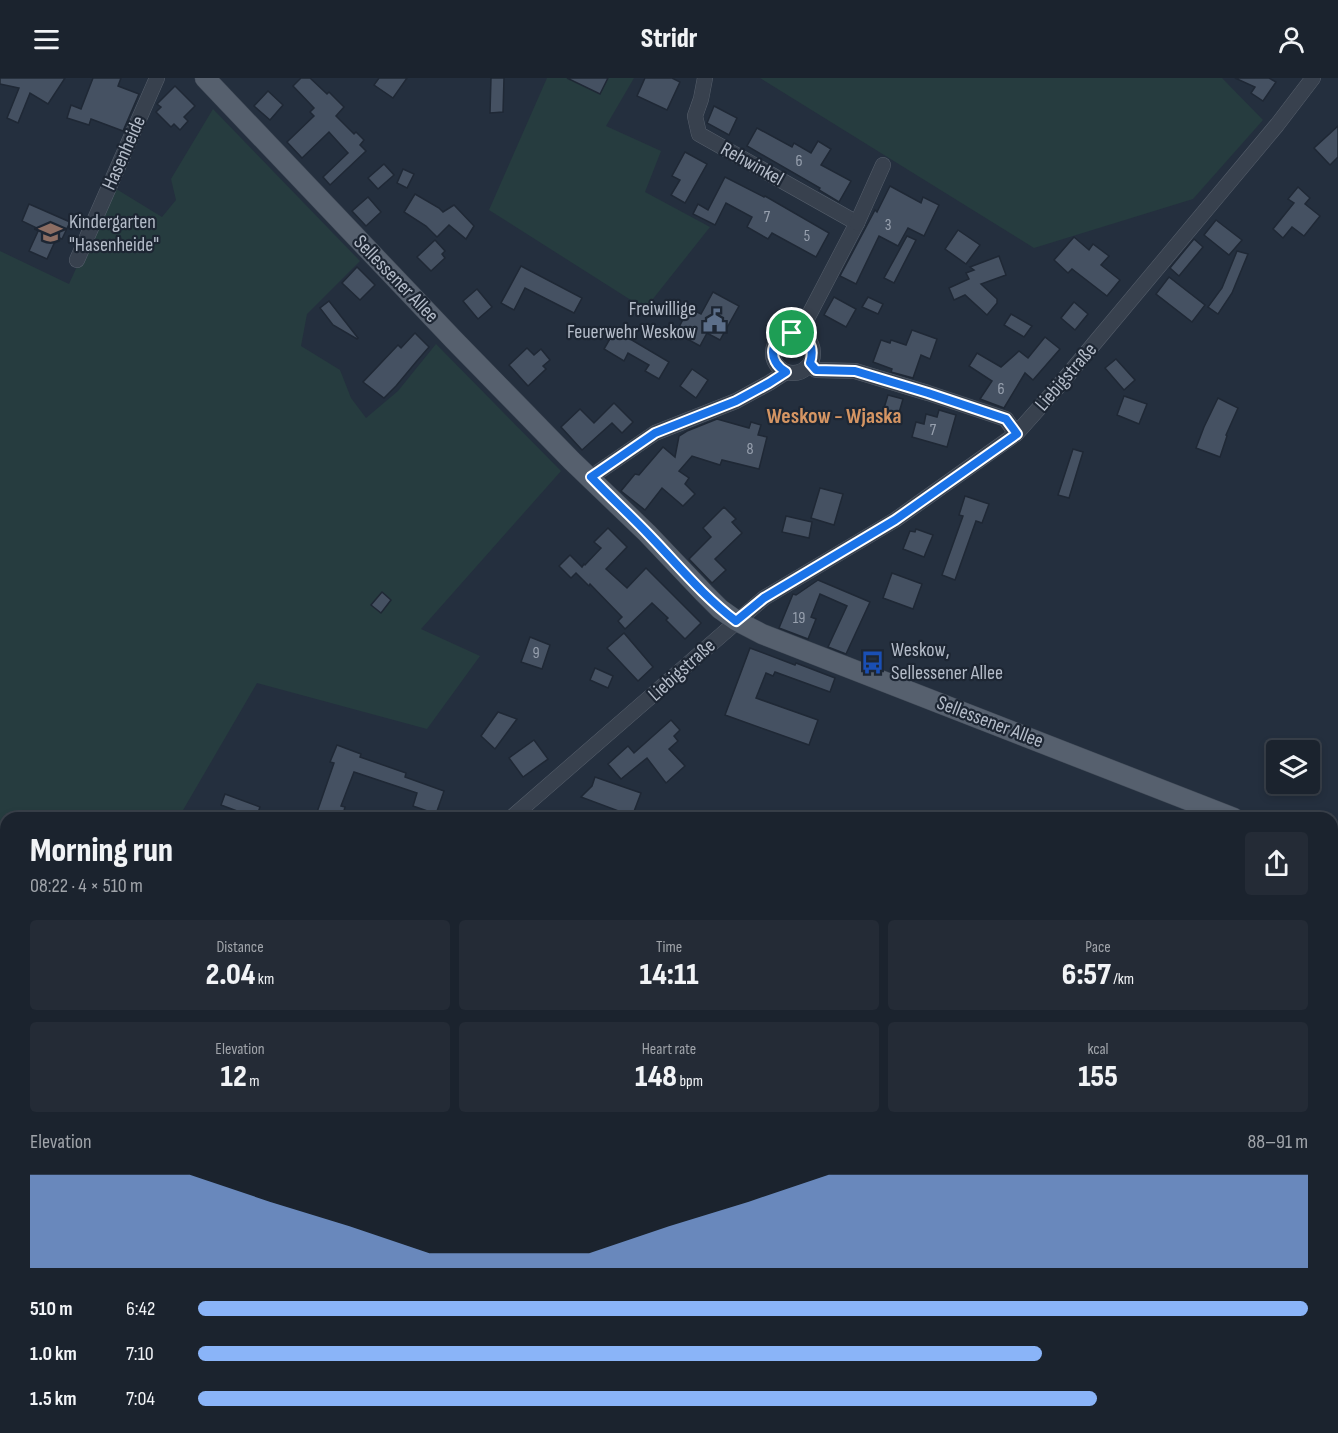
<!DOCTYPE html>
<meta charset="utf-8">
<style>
body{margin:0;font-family:"Sofia Sans Condensed",sans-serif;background:#242b36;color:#f1f3f6;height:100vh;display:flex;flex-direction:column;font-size:22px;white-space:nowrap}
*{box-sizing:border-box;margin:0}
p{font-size:20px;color:#a0a4aa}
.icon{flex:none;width:33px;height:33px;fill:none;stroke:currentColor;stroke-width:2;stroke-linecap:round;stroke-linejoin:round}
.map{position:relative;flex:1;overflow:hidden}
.side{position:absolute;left:0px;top:734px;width:1338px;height:622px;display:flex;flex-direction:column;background:#1b232e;border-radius:18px 18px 0 0;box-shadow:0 3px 9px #0003,0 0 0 2px #39404a}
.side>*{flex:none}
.buttons{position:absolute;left:1266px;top:662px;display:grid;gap:12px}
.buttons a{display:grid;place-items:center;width:54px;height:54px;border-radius:6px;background:#1b232e;box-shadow:0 3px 9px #0003,0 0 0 2px #39404a;font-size:30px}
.pin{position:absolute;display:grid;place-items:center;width:51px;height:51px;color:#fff;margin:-26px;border:3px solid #fff;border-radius:50%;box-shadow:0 2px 6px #0007}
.round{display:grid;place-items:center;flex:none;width:63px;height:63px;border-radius:6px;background:#242b36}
.headline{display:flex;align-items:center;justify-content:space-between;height:102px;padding:0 30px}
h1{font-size:33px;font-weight:800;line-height:45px}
.figures{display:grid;grid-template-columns:repeat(3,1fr);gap:9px;height:102px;padding:6px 30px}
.figures div{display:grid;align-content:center;border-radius:6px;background:#242b36;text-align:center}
.figures b{font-size:30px;font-weight:800}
.figures small{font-size:16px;font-weight:400}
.figures p{font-size:16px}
.chart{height:168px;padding:12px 30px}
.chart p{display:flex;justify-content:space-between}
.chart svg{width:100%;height:108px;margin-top:6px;fill:#8ab4f8;opacity:.7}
ul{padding:0 30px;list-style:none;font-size:20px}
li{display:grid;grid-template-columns:96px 72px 1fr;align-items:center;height:45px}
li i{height:15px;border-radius:8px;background:#8ab4f8}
header{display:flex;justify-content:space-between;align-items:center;height:78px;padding:0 30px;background:#1b232e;font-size:27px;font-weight:800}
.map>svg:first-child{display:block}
</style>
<header><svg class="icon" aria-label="menu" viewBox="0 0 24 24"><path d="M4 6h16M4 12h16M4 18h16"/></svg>Stridr<svg class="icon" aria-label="person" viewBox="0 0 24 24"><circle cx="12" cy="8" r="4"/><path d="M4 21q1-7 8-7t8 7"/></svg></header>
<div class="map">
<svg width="1338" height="1355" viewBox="0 0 1338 1355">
<rect width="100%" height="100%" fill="#242f3e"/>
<g fill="#263c3f">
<path d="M547,0H634L606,48L661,73L645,114L710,149L645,231L489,132Z"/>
<path d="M760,0H1222L1263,42L1193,121L1034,170Z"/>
<path d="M213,31L360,183L307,236L301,268L340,292L351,320L366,340L398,313L436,266L561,393L421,551L480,578L427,651L257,605L179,739L6,740V877L0,875V173L69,206L113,109L162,139L176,122L171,101Z"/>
</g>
<g fill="#455162" stroke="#1f2835" stroke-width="1.5">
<path d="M0,0H65L48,26L30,15L18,45L7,40L19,10L0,6Z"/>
<path d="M93,0H121L118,8L139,16L123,53L91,41L89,47L67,40L71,27L81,31Z"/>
<path d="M301,0H310L327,16L329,14L344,29L336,38L354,56L356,54L364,62L360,67L366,73L330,107L323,99L348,75L329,54L302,80L287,64L314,38L310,34L314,30L293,8Z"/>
<path d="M379,0H407L393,20L374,7Z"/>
<path d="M491,0H504L503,34L490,35Z"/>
<path d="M567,0H608L600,16Z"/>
<path d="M645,0H672L680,4L667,32L637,18Z"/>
<path d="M1235,0H1269L1276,4L1263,23L1251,15L1255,9Z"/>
<path d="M175,8L195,28L184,39L188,43L180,52L174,46L171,49L156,34L161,29L157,26Z"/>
<path d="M268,13L283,27L270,42L254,28Z"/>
<path d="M714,28L737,40L729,57L707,45Z"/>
<path d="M1338,48V79L1330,87L1314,70Z"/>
<path d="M757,50L792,69L794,65L811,75L818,63L831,71L821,87L851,103L839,124L819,112L820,110L747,68Z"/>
<path d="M685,74L707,86L685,125L671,117L680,102L672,98Z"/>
<path d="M384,86L394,97L378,111L368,100Z"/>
<path d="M403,91L414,96L407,110L397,105Z"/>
<path d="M725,99L764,119L765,118L829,155L816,179L772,155L768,161L747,149L752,139L726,125L715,147L693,136L698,126L708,132Z"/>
<path d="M890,108L921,125L923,119L939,127L924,158L908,150L898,168L879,158L856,206L840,198L875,132L877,134Z"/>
<path d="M1298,109L1310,120L1305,126L1320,138L1304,158L1292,149L1283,160L1273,151L1294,125L1288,121Z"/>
<path d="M415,116L439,130L443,134L454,127L474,148L466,161L449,147L437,159L426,148L404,134Z"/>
<path d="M368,119L381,134L366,148L352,133Z"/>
<path d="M29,126L70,144L62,161L57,159L47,181L29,173L39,151L22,143Z"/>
<path d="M1216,142L1242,162L1229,177L1204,157Z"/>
<path d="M958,152L980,167L966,186L945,171Z"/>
<path d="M907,158L916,162L894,205L884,200Z"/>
<path d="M1074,159L1089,172L1093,166L1109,178L1101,187L1120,202L1107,218L1072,191L1068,195L1054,182Z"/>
<path d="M1194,161L1203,169L1179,198L1170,190Z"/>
<path d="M435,162L445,173L442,176L445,180L431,193L417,179Z"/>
<path d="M1237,173L1248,176L1232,215L1218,236L1208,229L1222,210Z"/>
<path d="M999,178L1006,197L981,206L997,221V225L987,237L965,217L954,222L949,210L969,201L966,195L974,192L970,189Z"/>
<path d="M521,188L582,220L574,235L525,210L514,232L501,225Z"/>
<path d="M357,189L375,207L360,222L342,205Z"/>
<path d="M1169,199L1205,227L1192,244L1156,216Z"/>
<path d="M477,211L492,229L478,241L463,223Z"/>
<path d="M713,214L739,228L720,262L707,255L700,268L676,255L689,230L701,236Z"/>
<path d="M834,219L856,231L846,249L824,237Z"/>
<path d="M868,219L883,226L878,236L862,229Z"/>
<path d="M329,223L358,260L357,261L333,247L320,230Z"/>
<path d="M1074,224L1088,236L1075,252L1061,240Z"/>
<path d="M1011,236L1032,248L1024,259L1004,247Z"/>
<path d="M615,252L669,284L659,301L645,293L649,287L628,275L624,283L604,271Z"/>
<path d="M912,252L937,261L930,281L921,277L913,300L891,294L892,291L873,284L881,262L890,265L891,262L906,267Z"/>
<path d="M415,255L429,269L416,284L396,308L384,320L363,304L398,267L401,270Z"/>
<path d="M1045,259L1060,271L1033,302L1025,295L1004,330L980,321L992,303L969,288L977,275L1001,289L1019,273L1028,280Z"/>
<path d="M527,270L534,277L541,271L550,282L543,288L546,291L528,308L509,287Z"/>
<path d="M1116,281L1135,302L1124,312L1105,290Z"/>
<path d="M692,291L708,302L696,320L680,308Z"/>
<path d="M888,317L903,321L896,345L881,340Z"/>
<path d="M1124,318L1147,326L1139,346L1117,337Z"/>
<path d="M1218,320L1238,330L1226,357L1227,358L1220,379L1196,370L1204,349Z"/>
<path d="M614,325L633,344L622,355L612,345L582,372L561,349L580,331L594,345Z"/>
<path d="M939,332L956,337L947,369L912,359L916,344L924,346L926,336L937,339Z"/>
<path d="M717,341L749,350L751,344L761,347L758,357L767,359L759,391L722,382L720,387L692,378L679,393L689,400L685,406L695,416L683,428L662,410L645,432L621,413L635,396L639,397L663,369L675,379L679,358L687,353Z"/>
<path d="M1073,371L1083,374L1069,420L1058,417Z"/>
<path d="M820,410L843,416L834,447L811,440Z"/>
<path d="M965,418L989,426L982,445L976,443L955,502L942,497L963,438L959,437Z"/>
<path d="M724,429L736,441L732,444L742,455L715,481L726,492L712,505L689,481L711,459L703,450Z"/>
<path d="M786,438L812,444L809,460L782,454Z"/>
<path d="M608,450L627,469L606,491L627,510L646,490L701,545L685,561L666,542L668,540L652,525L625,551L618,543L622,539L590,506L589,508L576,495L571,500L559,488L570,477L582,489L584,486L585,487L601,470L594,464Z"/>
<path d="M916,451L933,457L924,479L903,471L910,453L915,454Z"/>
<path d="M892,495L922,506L913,531L883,520Z"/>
<path d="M818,502L870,524L846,576L828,569L847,528L820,516L811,539L816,541L808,561L779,550L793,516L796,517Z"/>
<path d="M382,514L391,522L381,535L371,527Z"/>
<path d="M624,555L653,589L638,603L607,570Z"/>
<path d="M530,559L550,567L542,591L521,584Z"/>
<path d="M750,570L795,587L796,585L835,600L830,614L775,594L773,598L766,595L756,620L818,642L809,667L725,637Z"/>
<path d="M595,590L613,598L608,610L590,602Z"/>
<path d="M498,634L517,641L495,671L481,658Z"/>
<path d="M671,642L680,652L674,658L678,663L669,671L685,688L666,705L647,680L621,701L608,686L628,668L634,675Z"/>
<path d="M534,662L548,681L523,699L509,680Z"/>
<path d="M337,667L361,676L360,679L406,695L405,699L444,713L436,736L413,728L417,715L354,694L341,728L345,729L342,740H315L334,685L330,684Z"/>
<path d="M595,699L641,715L633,736L622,733L621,734L581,719L592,708Z"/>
<path d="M225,716L260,729L256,740H234L237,733L221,727Z"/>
</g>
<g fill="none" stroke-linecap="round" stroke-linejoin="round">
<defs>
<g id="minor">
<path d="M705,0L701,21L695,38L699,56L857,145L799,256"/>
<path d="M857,145L883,87"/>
<path d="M77,182L157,0"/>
<circle cx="793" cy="275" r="20"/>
<path d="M810,285L816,292L855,293L928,315L1006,341L1016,356"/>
<path d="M591,399L655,355L736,323L769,305L786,294"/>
<path d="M511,740L764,520L895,442L1016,356L1057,310L1277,47L1313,0"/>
<path d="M1332,899L1338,890"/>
<path d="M1332,983L1338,985"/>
<path d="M0,1006L6,1004"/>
<path d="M1332,1318L1338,1321"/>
<path d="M1043,1355L1046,1350"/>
</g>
<g id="major">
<path d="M205,0L453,261L572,383L647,455L704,515L720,531L737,543L762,556L1234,740"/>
<path d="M1332,778L1338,781"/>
</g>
</defs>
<use href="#minor" stroke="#565f6c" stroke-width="16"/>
<use href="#major" stroke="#414a57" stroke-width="21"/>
<use href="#minor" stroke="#38414e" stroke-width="15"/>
<use href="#major" stroke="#56606e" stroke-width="20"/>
</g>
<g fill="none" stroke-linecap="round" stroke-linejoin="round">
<defs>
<path id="route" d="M792,255C809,258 815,269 810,285L816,292L855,293L928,315L1006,341L1017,356L895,442L764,520L736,543C704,519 678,487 650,458C631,438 610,419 591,399L655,355L736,323L769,305L786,294C766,282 770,259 792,255Z"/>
</defs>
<use href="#route" stroke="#fff" stroke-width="12"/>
<use href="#route" stroke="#1a73e8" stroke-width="8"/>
</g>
<defs>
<symbol id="school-bare" viewBox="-9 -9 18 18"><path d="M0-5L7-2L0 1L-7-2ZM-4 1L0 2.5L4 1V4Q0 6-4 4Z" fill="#8d6e63" stroke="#1d2633" stroke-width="2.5" paint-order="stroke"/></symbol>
<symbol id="civic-bare" viewBox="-9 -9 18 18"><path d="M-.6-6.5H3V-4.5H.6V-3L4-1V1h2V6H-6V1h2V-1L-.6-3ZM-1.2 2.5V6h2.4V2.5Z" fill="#5c6f8a" stroke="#1d2633" stroke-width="2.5" paint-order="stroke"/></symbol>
<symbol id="bus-bare" viewBox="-9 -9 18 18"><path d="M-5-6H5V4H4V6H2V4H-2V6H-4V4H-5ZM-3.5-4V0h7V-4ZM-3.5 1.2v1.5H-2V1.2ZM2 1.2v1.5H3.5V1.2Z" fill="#1a4fb4" stroke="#1d2633" stroke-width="2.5" paint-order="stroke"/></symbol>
</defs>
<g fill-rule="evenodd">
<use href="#school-bare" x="34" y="138" width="33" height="33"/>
<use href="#civic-bare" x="698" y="226" width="33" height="33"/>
<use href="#bus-bare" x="856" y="568" width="33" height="33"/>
</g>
<g text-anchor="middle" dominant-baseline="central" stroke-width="4.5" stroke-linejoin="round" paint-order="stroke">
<g font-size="16" fill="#98a1af">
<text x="799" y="83">6</text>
<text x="767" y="139">7</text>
<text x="888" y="147">3</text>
<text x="807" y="158">5</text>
<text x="1001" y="311">6</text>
<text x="933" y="352">7</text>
<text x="750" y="371">8</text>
<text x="799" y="540">19</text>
<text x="536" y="575">9</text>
</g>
<g font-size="20" fill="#b4bcc9" stroke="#1d2633">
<text transform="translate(124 75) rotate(-66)">Hasenheide</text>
<text transform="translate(752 86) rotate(29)">Rehwinkel</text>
<text transform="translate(396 201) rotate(46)">Sellessener Allee</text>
<text transform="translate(1066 299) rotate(-49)">Liebigstraße</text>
<text transform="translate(682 592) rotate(-42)">Liebigstraße</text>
<text transform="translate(990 644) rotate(21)">Sellessener Allee</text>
</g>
<g font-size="20" fill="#b4bcc9" stroke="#1d2633" text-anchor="start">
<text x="69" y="144">Kindergarten<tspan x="69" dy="23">"Hasenheide"</tspan></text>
<text x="696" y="231" text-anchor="end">Freiwillige<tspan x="696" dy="23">Feuerwehr Weskow</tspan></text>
<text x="891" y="572">Weskow,<tspan x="891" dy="23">Sellessener Allee</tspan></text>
</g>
<g font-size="22" font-weight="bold" fill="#d59563" stroke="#1d2633">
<text x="834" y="338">Weskow - Wjaska</text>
</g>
</g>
</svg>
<div class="buttons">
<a><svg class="icon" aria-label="layers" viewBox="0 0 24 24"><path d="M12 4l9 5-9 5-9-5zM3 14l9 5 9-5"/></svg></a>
</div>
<div class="pin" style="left:792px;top:255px;background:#1e9e55"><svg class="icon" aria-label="arrive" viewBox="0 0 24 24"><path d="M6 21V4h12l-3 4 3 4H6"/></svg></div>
<section class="side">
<div class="headline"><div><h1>Morning run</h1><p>08:22 · 4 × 510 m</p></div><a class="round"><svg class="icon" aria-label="share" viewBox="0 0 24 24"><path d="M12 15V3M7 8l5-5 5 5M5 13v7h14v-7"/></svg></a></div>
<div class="figures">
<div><p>Distance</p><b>2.04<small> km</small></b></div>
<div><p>Time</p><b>14:11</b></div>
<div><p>Pace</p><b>6:57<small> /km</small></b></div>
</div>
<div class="figures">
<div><p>Elevation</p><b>12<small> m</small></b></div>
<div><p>Heart rate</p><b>148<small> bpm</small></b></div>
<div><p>kcal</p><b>155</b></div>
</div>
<div class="chart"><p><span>Elevation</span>88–91 m</p>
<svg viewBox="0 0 160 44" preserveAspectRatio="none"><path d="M0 44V6L10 6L20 6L30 17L40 27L50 38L60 38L70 38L80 27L90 17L100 6L110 6L120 6L130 6L140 6L150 6L160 6V44z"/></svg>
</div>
<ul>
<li><b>510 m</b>6:42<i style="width:100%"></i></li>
<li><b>1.0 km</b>7:10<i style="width:76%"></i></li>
<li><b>1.5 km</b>7:04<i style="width:81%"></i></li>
</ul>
</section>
</div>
